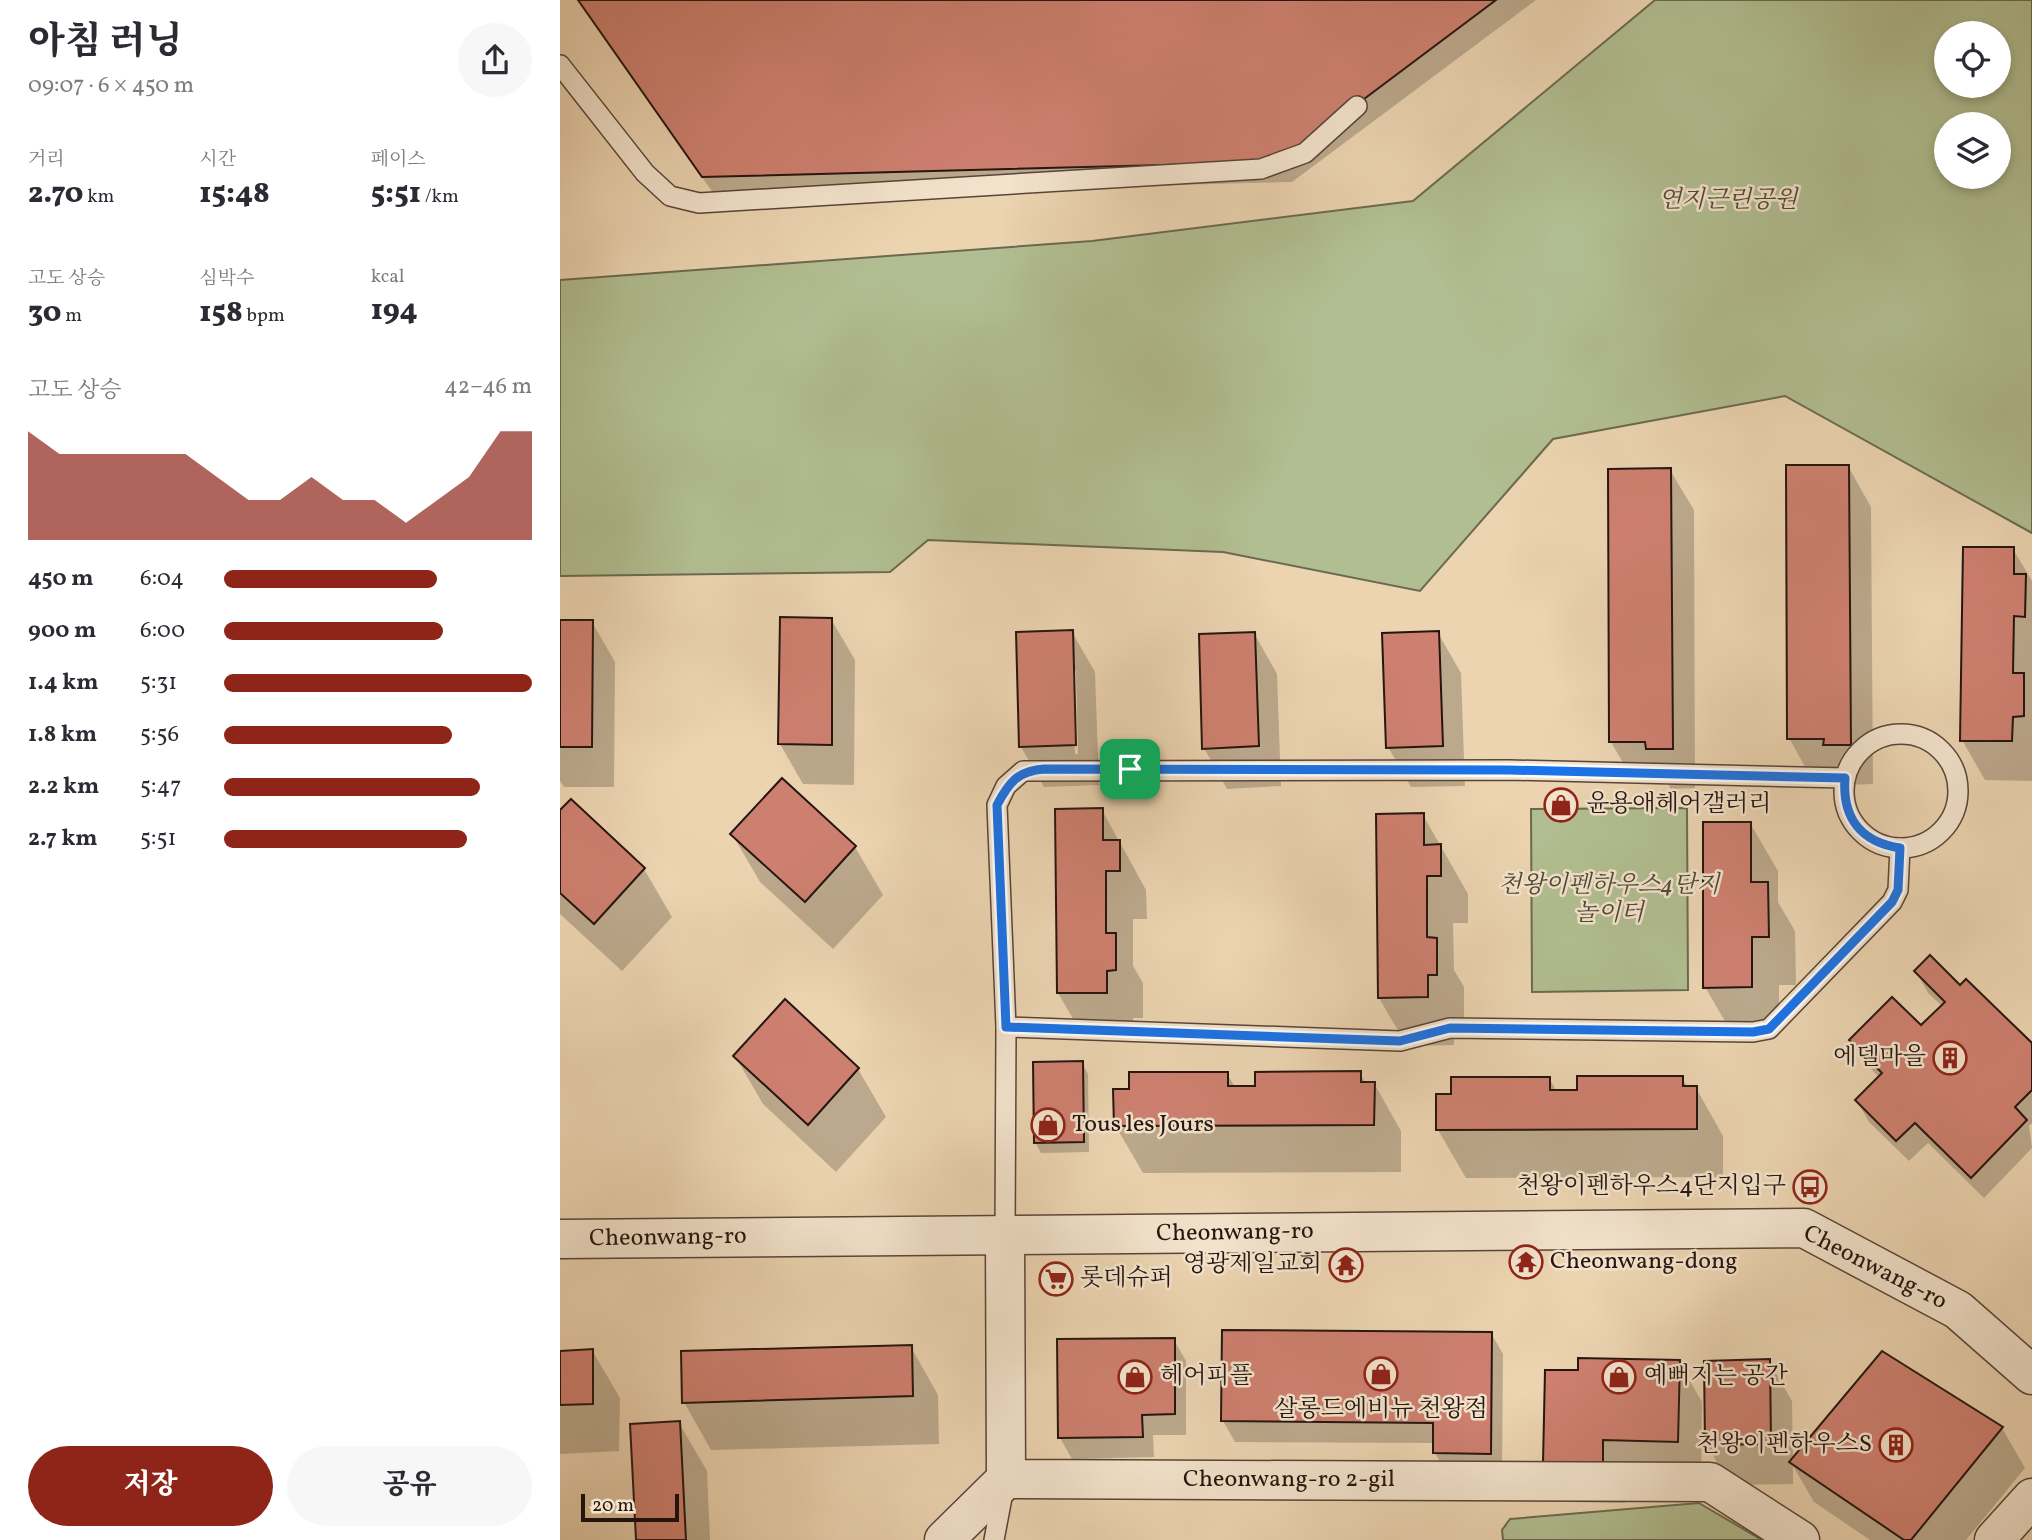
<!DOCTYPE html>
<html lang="ko">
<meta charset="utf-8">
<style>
body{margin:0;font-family:Vollkorn,"Noto Serif KR",serif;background:#f7f7f7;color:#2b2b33;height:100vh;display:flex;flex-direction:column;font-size:26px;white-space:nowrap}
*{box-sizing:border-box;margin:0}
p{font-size:23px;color:#7c7c81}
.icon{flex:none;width:38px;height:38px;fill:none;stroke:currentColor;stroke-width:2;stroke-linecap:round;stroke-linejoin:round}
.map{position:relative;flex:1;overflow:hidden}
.panel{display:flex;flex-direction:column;background:#fff;width:560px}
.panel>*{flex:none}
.controls{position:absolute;left:1374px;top:21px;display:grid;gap:14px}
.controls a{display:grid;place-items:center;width:77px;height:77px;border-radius:50%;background:#fff;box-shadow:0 4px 10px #0003;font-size:35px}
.scale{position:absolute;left:21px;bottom:18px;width:98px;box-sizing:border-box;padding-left:7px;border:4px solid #25150f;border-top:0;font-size:19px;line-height:24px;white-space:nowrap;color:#25150f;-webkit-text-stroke:5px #f3e3cc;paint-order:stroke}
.pin{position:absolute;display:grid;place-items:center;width:60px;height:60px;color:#fff;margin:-30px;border-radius:14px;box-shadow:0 4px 10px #0006}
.round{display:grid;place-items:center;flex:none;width:74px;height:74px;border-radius:37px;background:#f7f7f7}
.head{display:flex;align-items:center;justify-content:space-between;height:119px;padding:0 28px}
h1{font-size:38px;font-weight:800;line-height:52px}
.figures{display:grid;grid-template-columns:repeat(3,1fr);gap:10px;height:119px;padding:7px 28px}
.figures div{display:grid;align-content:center}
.figures b{font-size:30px;font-weight:800}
.figures small{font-size:19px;font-weight:400}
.figures p{font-size:19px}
.chart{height:196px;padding:14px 28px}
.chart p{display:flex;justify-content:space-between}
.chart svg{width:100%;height:126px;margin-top:7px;fill:#8f2418;opacity:.7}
.primary-button{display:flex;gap:14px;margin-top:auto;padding:14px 28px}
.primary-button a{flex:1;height:80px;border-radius:42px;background:#8f2418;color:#fff;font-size:28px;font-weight:800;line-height:80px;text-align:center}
.primary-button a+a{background:#f7f7f7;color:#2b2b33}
ul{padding:0 28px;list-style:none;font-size:23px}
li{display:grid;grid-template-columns:112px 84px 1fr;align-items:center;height:52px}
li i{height:18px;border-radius:9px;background:#8f2418}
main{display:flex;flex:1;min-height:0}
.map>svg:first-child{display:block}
</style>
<main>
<section class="panel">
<div class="head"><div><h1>아침 러닝</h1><p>09:07 · 6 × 450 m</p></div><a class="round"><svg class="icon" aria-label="share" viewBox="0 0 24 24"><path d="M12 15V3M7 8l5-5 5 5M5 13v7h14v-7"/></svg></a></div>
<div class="figures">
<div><p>거리</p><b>2.70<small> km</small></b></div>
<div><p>시간</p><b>15:48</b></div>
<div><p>페이스</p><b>5:51<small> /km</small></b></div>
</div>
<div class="figures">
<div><p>고도 상승</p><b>30<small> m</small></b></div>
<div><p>심박수</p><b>158<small> bpm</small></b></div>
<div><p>kcal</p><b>194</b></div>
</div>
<div class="chart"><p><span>고도 상승</span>42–46 m</p>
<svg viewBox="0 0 160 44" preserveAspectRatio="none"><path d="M0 44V6L10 14L20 14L30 14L40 14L50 14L60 22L70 30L80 30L90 22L100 30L110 30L120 38L130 30L140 22L150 6L160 6V44z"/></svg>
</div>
<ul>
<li><b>450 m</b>6:04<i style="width:69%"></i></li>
<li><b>900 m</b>6:00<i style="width:71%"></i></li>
<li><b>1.4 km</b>5:31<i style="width:100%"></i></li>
<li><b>1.8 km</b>5:56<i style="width:74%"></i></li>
<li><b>2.2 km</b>5:47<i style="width:83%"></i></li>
<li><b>2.7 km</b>5:51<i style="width:79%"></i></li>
</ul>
<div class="primary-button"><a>저장</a><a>공유</a></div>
</section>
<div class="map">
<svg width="1472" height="1540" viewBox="0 0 1472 1540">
<rect width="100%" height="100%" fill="#ecd4b1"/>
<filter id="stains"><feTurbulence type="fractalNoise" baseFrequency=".00286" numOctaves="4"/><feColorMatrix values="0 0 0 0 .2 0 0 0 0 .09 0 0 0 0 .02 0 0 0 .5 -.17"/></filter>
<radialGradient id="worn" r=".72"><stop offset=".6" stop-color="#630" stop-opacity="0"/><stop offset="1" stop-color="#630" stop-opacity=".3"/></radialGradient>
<g fill="#b1be91" stroke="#6b6a50" stroke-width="2" fill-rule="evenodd">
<path d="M1095,0H1472V533L1225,396L993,439L860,591L663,552L368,540L330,572L0,576V280L532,241L853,201ZM1386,33H1438V86H1386ZM1386,124H1438V177H1386Z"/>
<path d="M1127,808L1128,990L972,992L971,809Z"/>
<path d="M1139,1503L1202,1540H943L942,1530L950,1519Z"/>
</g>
<g fill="#0003" fill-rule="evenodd">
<path d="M17,0H976L732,182L156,197Z"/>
<path d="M1288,466L1311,507L1313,784L1288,785L1252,779L1229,738Z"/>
<path d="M1110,470L1134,510L1135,788L1111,789L1107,782H1074L1051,742Z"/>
<path d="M1453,549L1472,581V781L1425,780L1402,740Z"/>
<path d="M271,619L295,660L294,785L243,784L220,744Z"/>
<path d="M0,622H32L55,662L54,787H4L0,781Z"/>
<path d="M512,632L535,672L539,785L484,787L461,747ZM512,671H516L518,754H515Z"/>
<path d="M694,633L717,674L721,786L667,789L644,748Z"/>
<path d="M878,633L901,673L905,786L851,787L828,747Z"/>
<path d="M222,780L295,847L323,895L273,949L200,882L172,834Z"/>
<path d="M542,810L586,890L587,919H573V966L583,983V1018H573L574,1040L526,1041L498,993Z"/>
<path d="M0,813L84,869L112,917L62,971L0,914Z"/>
<path d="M863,815L908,894V923H893L894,970L904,987V1023H894V1045L847,1046L819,998Z"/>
<path d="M1190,823L1218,871V902L1235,931L1236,985H1219V1035H1173L1145,987Z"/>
<path d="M1356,971L1401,988L1472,1046V1123L1469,1126L1472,1148L1424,1198L1368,1143L1349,1161L1309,1122L1297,1101L1320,1078L1304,1062L1292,1041L1361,1028L1382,1006L1368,993Z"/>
<path d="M225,1002L298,1069L326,1117L276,1172L203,1104L175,1056Z"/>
<path d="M522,1063L528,1074L529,1152L481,1153L475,1142Z"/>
<path d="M800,1073L806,1084L814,1083L841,1131V1172L583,1173L555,1125L667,1074L675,1087H697Z"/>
<path d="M989,1078L997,1092H1019L1122,1078L1128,1088H1136L1163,1136V1177L906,1178L878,1130L893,1095Z"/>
<path d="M931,1333L943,1354L942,1475L887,1474L875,1453V1443L675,1442L663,1421Z"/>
<path d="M614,1340L626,1361V1435H593L594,1457L512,1459L500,1438Z"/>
<path d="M351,1347L378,1395L379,1444L151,1450L124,1402Z"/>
<path d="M32,1350L60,1398L59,1451L0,1454V1353Z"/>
<path d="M1209,1361L1232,1401L1233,1460L1442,1428L1465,1468L1406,1540H1310L1254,1502L1233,1466V1484L1170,1485L1147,1445Z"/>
<path d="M1119,1362L1142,1402L1141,1481L1065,1480V1503L1008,1502L985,1462Z"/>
<path d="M119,1423L147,1471L150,1540H78Z"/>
</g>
<g fill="#ce8070" stroke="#25150f" stroke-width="2">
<path d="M18,0H936L720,162L142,177Z"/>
<path d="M1226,465H1289L1291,745H1263L1264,739H1227Z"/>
<path d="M1111,468L1113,749H1086L1085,742H1049L1048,469Z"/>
<path d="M1403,547H1454V574H1466L1465,617L1454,616L1453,673H1464V716L1453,717L1452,741H1400Z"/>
<path d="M220,617L272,618V745L218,744Z"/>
<path d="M0,620H33L32,747H0Z"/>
<path d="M513,630L516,745L459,747L456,632Z"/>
<path d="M879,631L883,746L826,748L822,633Z"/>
<path d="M695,632L699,746L642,749L639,634Z"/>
<path d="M222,778L296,846L245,902L170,834Z"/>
<path d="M11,799L85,868L34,924L0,893V810Z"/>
<path d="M543,808V840H560V871H546V933H556V970L547,971V993H497L495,809Z"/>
<path d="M864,813V845L881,844V876H867V937L877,938V975H868V997L818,998L816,814Z"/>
<path d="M1143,822H1191V882H1208L1209,937H1192V987L1143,988Z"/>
<path d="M1370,955L1400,985L1406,979L1472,1043V1090L1455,1107L1467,1120L1411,1178L1355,1123L1336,1141L1295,1100L1322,1073L1289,1040L1332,997L1361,1025L1385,1002L1354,971Z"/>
<path d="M225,999L299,1068L248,1125L173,1056Z"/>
<path d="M523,1061L524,1142L474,1143L473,1062Z"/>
<path d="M801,1071V1082H815L814,1125L554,1126L553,1089H569V1072H668V1086H695V1072Z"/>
<path d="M1017,1076H1123V1086H1137V1129L876,1130V1094H891V1077H990V1090H1017Z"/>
<path d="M662,1330L932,1332L931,1454L873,1453V1423L661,1421Z"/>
<path d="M615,1338V1414L582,1415L583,1437L498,1438L497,1339Z"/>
<path d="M352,1345L353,1396L122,1403L121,1351Z"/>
<path d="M33,1349V1404L0,1405V1351Z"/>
<path d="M1322,1351L1443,1427L1351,1540H1344L1229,1462Z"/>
<path d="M1018,1358L1120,1360L1118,1442L1043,1440V1464L983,1463L985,1370H1018Z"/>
<path d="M1210,1359L1211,1444L1145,1445L1144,1361Z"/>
<path d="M120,1421L126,1540H76L70,1424Z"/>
</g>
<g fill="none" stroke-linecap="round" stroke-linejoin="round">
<defs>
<g id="service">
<path d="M0,65L85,173L110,196L139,203L701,169L745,153L797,106"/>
<circle cx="1341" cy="791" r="57"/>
<path d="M446,1027L840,1041L890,1028L1193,1032L1209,1029L1332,902L1338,890L1340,848"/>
<path d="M445,1235L446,1027L437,805L446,786L463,771L949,770L1285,778"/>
<path d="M434,1540L444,1487"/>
</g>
<g id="minor">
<path d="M445,1235L446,1479L1150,1482L1240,1540"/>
<path d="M384,1540L446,1479"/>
<path d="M1434,1540L1472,1498"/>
</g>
<path id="tertiary" d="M0,1239L1244,1228L1398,1310L1472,1375"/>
</defs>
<use href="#service" stroke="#574538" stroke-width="22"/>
<use href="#minor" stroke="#574538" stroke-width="41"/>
<use href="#tertiary" stroke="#574538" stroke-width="41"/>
<use href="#service" stroke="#f3e3cc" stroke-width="19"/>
<use href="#minor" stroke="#f3e3cc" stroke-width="38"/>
<use href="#tertiary" stroke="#f3e3cc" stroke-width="38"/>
</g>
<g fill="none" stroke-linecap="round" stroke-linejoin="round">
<defs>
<path id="route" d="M484,769L949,770L1285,778C1282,818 1301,842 1340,848L1338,890L1332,902L1209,1029L1193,1032L890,1028L840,1041L446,1027L437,805C449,782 458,771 484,769Z"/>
</defs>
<use href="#route" stroke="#fff" stroke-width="14"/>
<use href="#route" stroke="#1a73e8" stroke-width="9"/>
</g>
<defs>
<symbol id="shop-ring" viewBox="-11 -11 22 22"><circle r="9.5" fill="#f3e3cc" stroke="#8f2418" stroke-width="1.5"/><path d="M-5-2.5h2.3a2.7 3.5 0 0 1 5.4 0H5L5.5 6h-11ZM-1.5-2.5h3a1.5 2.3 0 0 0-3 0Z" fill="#8f2418"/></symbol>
<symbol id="building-ring" viewBox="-11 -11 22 22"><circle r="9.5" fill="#f3e3cc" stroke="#8f2418" stroke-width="1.5"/><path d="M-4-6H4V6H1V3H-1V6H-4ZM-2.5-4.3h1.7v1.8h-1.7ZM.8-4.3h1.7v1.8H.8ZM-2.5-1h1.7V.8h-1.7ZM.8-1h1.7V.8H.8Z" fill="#8f2418"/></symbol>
<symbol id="bus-ring" viewBox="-11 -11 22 22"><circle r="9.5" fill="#f3e3cc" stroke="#8f2418" stroke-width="1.5"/><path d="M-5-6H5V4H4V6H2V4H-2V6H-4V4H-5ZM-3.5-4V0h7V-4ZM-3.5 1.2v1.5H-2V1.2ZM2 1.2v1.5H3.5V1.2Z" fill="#8f2418"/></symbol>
<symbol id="temple-ring" viewBox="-11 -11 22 22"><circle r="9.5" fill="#f3e3cc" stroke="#8f2418" stroke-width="1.5"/><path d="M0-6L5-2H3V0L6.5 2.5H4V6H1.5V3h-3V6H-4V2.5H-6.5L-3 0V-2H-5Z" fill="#8f2418"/></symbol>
<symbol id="supermarket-ring" viewBox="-11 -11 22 22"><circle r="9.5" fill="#f3e3cc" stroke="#8f2418" stroke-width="1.5"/><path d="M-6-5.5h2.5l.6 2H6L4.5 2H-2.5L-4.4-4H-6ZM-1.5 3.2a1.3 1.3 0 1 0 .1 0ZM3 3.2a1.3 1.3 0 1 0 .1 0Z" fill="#8f2418"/></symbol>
</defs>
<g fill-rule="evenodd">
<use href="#shop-ring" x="982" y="786" width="38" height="38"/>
<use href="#building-ring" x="1371" y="1039" width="38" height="38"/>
<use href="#shop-ring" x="469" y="1106" width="38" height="38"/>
<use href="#bus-ring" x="1231" y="1168" width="38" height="38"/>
<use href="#temple-ring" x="947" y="1243" width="38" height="38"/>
<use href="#temple-ring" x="767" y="1246" width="38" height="38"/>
<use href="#supermarket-ring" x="477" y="1260" width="38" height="38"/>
<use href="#shop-ring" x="802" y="1355" width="38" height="38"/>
<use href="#shop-ring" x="556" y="1358" width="38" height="38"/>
<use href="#shop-ring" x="1040" y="1358" width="38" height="38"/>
<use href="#building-ring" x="1317" y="1426" width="38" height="38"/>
</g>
<g text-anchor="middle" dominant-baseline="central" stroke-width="5" stroke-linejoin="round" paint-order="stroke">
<g font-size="24" font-style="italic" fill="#4f4836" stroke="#f3e3cc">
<text x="1168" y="201">연지근린공원</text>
<text x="1049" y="886">천왕이펜하우스4단지<tspan x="1049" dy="28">놀이터</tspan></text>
</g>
<g font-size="24" fill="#25150f" stroke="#f3e3cc" text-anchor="start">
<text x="1026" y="805">윤용애헤어갤러리</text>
<text x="1366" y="1058" text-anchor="end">에델마을</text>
<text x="512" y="1125">Tous les Jours</text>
<text x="1226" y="1187" text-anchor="end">천왕이펜하우스4단지입구</text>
<text x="990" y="1262">Cheonwang-dong</text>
<text x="762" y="1265" text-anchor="end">영광제일교회</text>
<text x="520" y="1279">롯데슈퍼</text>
<text x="600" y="1377">헤어피플</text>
<text x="1084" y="1377">예뻐지는 공간</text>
<text x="821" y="1410" text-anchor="middle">살롱드에비뉴 천왕점</text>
<text x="1312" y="1445" text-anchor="end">천왕이펜하우스S</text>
</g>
<g font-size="24" fill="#25150f" stroke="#f3e3cc">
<text transform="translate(675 1233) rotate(-1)">Cheonwang-ro</text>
<text transform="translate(108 1238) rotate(-1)">Cheonwang-ro</text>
<text transform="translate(1315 1268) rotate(27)">Cheonwang-ro</text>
<text x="729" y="1480">Cheonwang-ro 2-gil</text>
</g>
</g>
<rect width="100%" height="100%" filter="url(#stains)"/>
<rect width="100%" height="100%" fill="url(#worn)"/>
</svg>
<div class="controls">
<a><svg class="icon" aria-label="locate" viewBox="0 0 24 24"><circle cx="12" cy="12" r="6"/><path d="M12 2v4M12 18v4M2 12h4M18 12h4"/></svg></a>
<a><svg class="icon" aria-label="layers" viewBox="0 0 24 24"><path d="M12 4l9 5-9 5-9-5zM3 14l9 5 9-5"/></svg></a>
</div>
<div class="scale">20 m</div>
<div class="pin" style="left:570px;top:769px;background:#1e9e55"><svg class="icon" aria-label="arrive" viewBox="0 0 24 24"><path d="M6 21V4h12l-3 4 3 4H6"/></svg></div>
</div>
</main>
